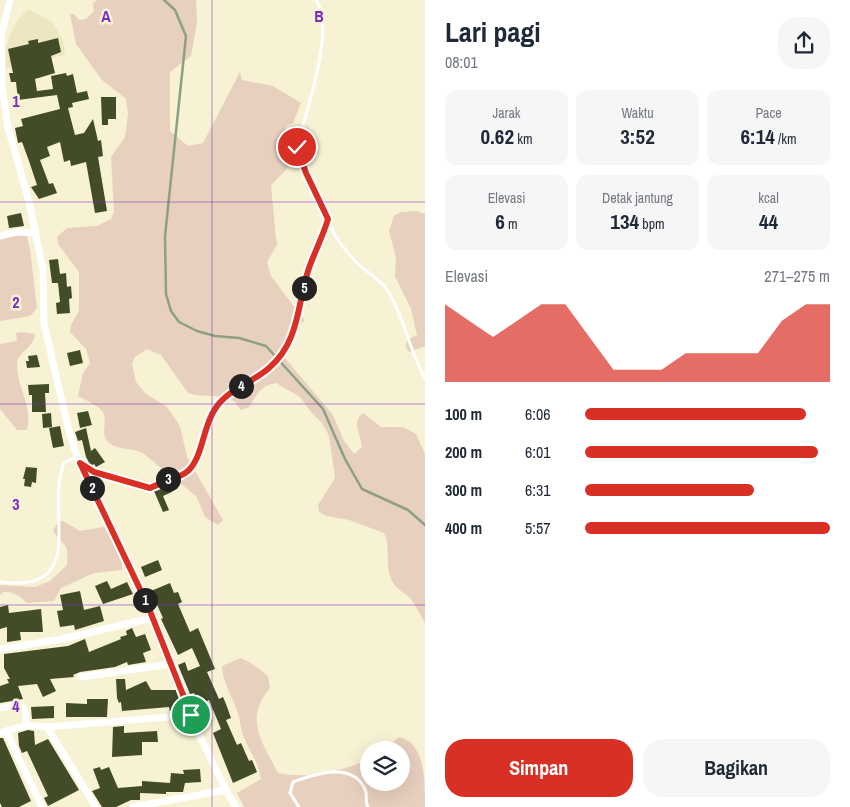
<!DOCTYPE html>
<html lang="id">
<meta charset="utf-8">
<style>
body{margin:0;font-family:"Archivo Narrow",sans-serif;background:#f6f6f7;color:#1f2937;height:100vh;display:flex;flex-direction:column;font-size:19px;white-space:nowrap}
*{box-sizing:border-box;margin:0}
p{font-size:16px;color:#747a83}
.icon{flex:none;width:28px;height:28px;fill:none;stroke:currentColor;stroke-width:2;stroke-linecap:round;stroke-linejoin:round}
.map{position:relative;flex:1;overflow:hidden}
.sheet{display:flex;flex-direction:column;background:#fff;width:425px}
.sheet>*{flex:none}
.tools{position:absolute;left:360px;top:741px;display:grid;gap:10px}
.tools a{display:grid;place-items:center;width:50px;height:50px;border-radius:50%;background:#fff;box-shadow:0 5px 20px #0002;font-size:25px}
.pin{position:absolute;display:grid;place-items:center;width:42px;height:42px;color:#fff;margin:-21px;border:2px solid #fff;border-radius:50%;box-shadow:0 1px 5px #0007}
.km{position:absolute;width:25px;height:25px;margin:-12px;border-radius:50%;background:#222;color:#fff;font-size:14px;line-height:25px;text-align:center}
.round{display:grid;place-items:center;flex:none;width:52px;height:52px;border-radius:20px;background:#f6f6f7}
.head{display:flex;align-items:center;justify-content:space-between;height:85px;padding:0 20px}
h1{font-size:28px;font-weight:800;line-height:38px}
.stats{display:grid;grid-template-columns:repeat(3,1fr);gap:8px;height:85px;padding:5px 20px}
.stats div{display:grid;align-content:center;border-radius:12px;background:#f6f6f7;text-align:center}
.stats b{font-size:21px;font-weight:800}
.stats small{font-size:14px;font-weight:400}
.stats p{font-size:14px}
.chart{height:140px;padding:10px 20px}
.chart p{display:flex;justify-content:space-between}
.chart svg{width:100%;height:90px;margin-top:5px;fill:#d93025;opacity:.7}
.primary-button{display:flex;gap:10px;margin-top:auto;padding:10px 20px}
.primary-button a{flex:1;height:58px;border-radius:20px;background:#d93025;color:#fff;font-size:20px;font-weight:800;line-height:58px;text-align:center}
.primary-button a+a{background:#f6f6f7;color:#1f2937}
ul{padding:0 20px;list-style:none;font-size:16px}
li{display:grid;grid-template-columns:80px 60px 1fr;align-items:center;height:38px}
li i{height:12px;border-radius:6px;background:#d93025}
main{display:flex;flex:1;min-height:0}
.map>svg:first-child{display:block}
</style>
<main>
<div class="map">
<svg width="425" height="807" viewBox="0 0 425 807">
<rect width="100%" height="100%" fill="#f7f2d3"/>
<path fill="#ece6c1" d="M28,9L52,22L63,40L65,55L6,68V49L10,35L18,20Z"/>
<g fill="#e8d0bf">
<path d="M97,0H196L197,23L191,56L170,72V131L188,146L203,143L240,72L242,80L273,86L301,103L293,123L286,126L282,140L289,163L286,170L271,185L276,239L278,243L267,262L271,276L305,321L291,328L284,346V357L333,415L344,441L354,454L362,447C361,435 351,422 363,413L381,427H403L416,434L425,454V623C421,616 416,606 411,599C402,590 395,590 390,576C385,562 391,546 384,533L349,520L326,516L319,512L318,505L335,478L329,436L322,423L311,412L300,397L276,383C260,386 257,394 249,407L241,410C238,408 237,403 234,401C220,393 202,398 188,393L161,355L147,349L135,357L132,364L136,382L146,394L166,406L180,426L187,457L223,520L218,525L205,517L196,496L144,454C134,447 116,451 107,441C100,433 109,420 102,411C97,404 86,401 78,396L83,373L90,363L86,349L70,332L71,325L79,311V272L58,244L57,237L67,228L97,226L111,219L114,212L111,157L125,137L128,114L126,99L102,80L76,44L70,14H74L79,20L86,19L94,11L93,3Z"/>
<path d="M416,211L425,214V346L409,352L406,347L407,340L417,335L411,309L395,276L396,258L389,231L394,216L401,212Z"/>
<path d="M26,233L30,249L37,308L30,316L0,321V237Z"/>
<path d="M21,332L35,334C35,347 18,351 17,364C17,388 33,406 27,430H17L0,409V344L17,341L16,333Z"/>
<path d="M59,521H63L80,531L104,527C112,539 124,555 122,570L94,573L61,588L54,601L27,603L19,596L10,592H3L0,595V585L35,587L50,581L67,565C70,539 61,547 53,530Z"/>
<path d="M241,658L251,663L268,676L270,688C243,719 263,743 278,773C308,779 341,772 369,759V782H401V750H384L399,737C425,743 425,779 425,807H244L237,793L261,779C258,762 252,755 245,740C241,733 241,725 239,717C234,698 223,686 222,666Z"/>
</g>
<g fill="none" stroke-linecap="round" stroke-linejoin="round">
<path stroke="#8ca085" stroke-width="2.5" d="M164,0L175,10L186,36L165,236L166,294L171,311L179,322L197,331L215,336L239,338L266,346L323,409L345,459L362,489L408,510L425,525"/>
</g>
<g fill="#434c29">
<path d="M58,38L61,52L51,56L55,73L35,79L37,91L53,89L51,76L66,73L67,76L73,74L77,93L87,91L89,99L72,103L73,107L68,108L75,135L84,133L93,119L98,141L101,140L103,156L98,157L107,211L95,213L86,162L71,166L70,160L64,162L60,142L47,147L50,156L40,160L49,184L53,183L57,193L39,199L31,187L37,185L29,161L22,142L18,143L15,128L23,126L21,119L60,109L57,95L18,100L16,82H11L9,73H13L8,49L29,44L28,41L38,39V43Z"/>
<path d="M101,97H116V119H108V125H102Z"/>
<path d="M21,213L24,226L9,228L7,216Z"/>
<path d="M58,259L60,274L66,273L67,287L71,286L72,298L69,299L70,313L57,314L56,303L60,302L58,283H52L49,260Z"/>
<path d="M80,350L83,363L70,366L67,353Z"/>
<path d="M37,355L40,367L27,368L26,361H29L28,356Z"/>
<path d="M49,384V393H45L46,412H32V395H29L28,385Z"/>
<path d="M88,411L92,425L80,428L77,413Z"/>
<path d="M51,413L52,427L43,428L42,414Z"/>
<path d="M60,426L64,446L53,448L49,428Z"/>
<path d="M86,428L91,451L95,448L105,462L96,467L94,464L91,466L86,457L82,440L78,441L75,432Z"/>
<path d="M26,467L37,468L36,483L32,482L31,487L24,486L25,479H23Z"/>
<path d="M169,485L172,492L163,496L169,510L163,512L154,491Z"/>
<path d="M158,560L162,570L145,577L141,567Z"/>
<path d="M107,581L111,589L127,582L133,594L103,604L95,586Z"/>
<path d="M170,583L174,593L178,592L182,602L178,604L190,632L198,628L215,669L207,672L219,699L223,697L226,704L231,718L226,720L237,745L241,743L249,761L252,760L257,772L233,783L213,733L221,729L209,700L199,705L194,693L190,694L178,665L185,662L188,671L200,666L192,648L178,655L161,619L163,618L151,591Z"/>
<path d="M80,591L84,610L100,606L104,621L75,630L74,625L60,627L57,611L63,610L60,595Z"/>
<path d="M8,605L9,613L41,609L43,632H20L21,640L7,642V627L0,629V607Z"/>
<path d="M132,628L136,637L145,634L151,650L143,653L146,662L128,665L127,662L115,667L80,672L73,675L74,677L50,679L56,691L43,697L37,684L18,686L23,699L0,703V686L9,683L7,679H10L4,668V654L68,646L85,639L89,652L121,639L120,637L127,635L126,631Z"/>
<path d="M116,679H125L126,690L146,681L151,690H176L182,710L170,711L169,707L122,711L121,702L119,703L117,698Z"/>
<path d="M87,699H108L107,717H66V703L87,704Z"/>
<path d="M54,706V718L32,719L31,707Z"/>
<path d="M124,726V733L157,731L158,742H142V755L112,757L113,727Z"/>
<path d="M28,730L34,731L35,745L48,739L79,790L48,806L44,798L48,796L27,751L22,753L19,746L18,733Z"/>
<path d="M0,738H3L31,801L19,807H2L0,803Z"/>
<path d="M100,767L101,770L109,767L118,788L142,786V781L170,783L171,773L184,774L183,770L200,769L201,782L185,783L183,792H166V794L140,793V800H131L116,807H102L92,791L100,788L93,769Z"/>
</g>
<g fill="none" stroke-linecap="round" stroke-linejoin="round">
<g stroke="#fff" stroke-width="3">
<path d="M316,0C333,24 313,90 305,118C303,126 297,138 297,147C298,161 328,222 336,237C341,245 349,254 355,261C365,272 380,278 388,291C405,319 409,350 425,378"/>
<path d="M82,465L94,472L150,488C160,483 180,478 188,471C203,457 203,426 215,409C228,389 252,383 269,369C300,342 297,303 309,269C315,252 323,236 328,219"/>
<path d="M0,582C91,593 44,512 64,463L76,457"/>
<path d="M299,807L290,793L293,782C315,774 355,760 366,792C367,798 365,803 368,807"/>
</g>
<g stroke="#fff" stroke-width="7">
<path d="M10,0L1,36L2,87L8,127L29,202L43,269L44,324L68,427L77,457L148,606L199,734L226,790L133,807"/>
<path d="M0,236L16,232L35,233"/>
<path d="M0,649L62,639L152,618"/>
<path d="M81,677L171,664"/>
<path d="M0,708L20,705L24,707L27,725"/>
<path d="M47,727L96,807"/>
<path d="M6,731L42,807"/>
<path d="M0,733L27,725L47,727L191,715"/>
<path d="M226,790L236,807"/>
</g>
</g>
<g fill="none" stroke-linecap="round" stroke-linejoin="round">
<defs>
<path id="route" d="M191,715L148,606L80,463L94,472L150,488C160,483 180,478 188,471C203,457 203,426 215,409C228,389 252,383 269,368C300,342 297,303 309,268C315,251 323,236 328,219L306,173L297,147"/>
</defs>
<use href="#route" stroke="#fff" stroke-width="10"/>
<use href="#route" stroke="#d93025" stroke-width="6"/>
</g>
<path fill="none" stroke="#7b2cbf" stroke-width="1" stroke-opacity="0.55" d="M212,0V807M0,202H425M0,404H425M0,605H425"/>
<g font-size="16" text-anchor="middle" font-weight="bold" fill="#7b2cbf" stroke="#f7f2d3" stroke-width="5" stroke-linejoin="round" paint-order="stroke">
<text x="106" y="22">A</text>
<text x="319" y="22">B</text>
<text x="16" y="107">1</text>
<text x="16" y="308">2</text>
<text x="16" y="510">3</text>
<text x="16" y="712">4</text>
</g>
</svg>
<div class="tools">
<a><svg class="icon" aria-label="layers" viewBox="0 0 24 24"><path d="M12 4l9 5-9 5-9-5zM3 14l9 5 9-5"/></svg></a>
</div>
<div class="pin" style="left:191px;top:715px;background:#1e9e55"><svg class="icon" aria-label="arrive" viewBox="0 0 24 24"><path d="M6 21V4h12l-3 4 3 4H6"/></svg></div>
<div class="pin" style="left:297px;top:147px;background:#d93025"><svg class="icon" aria-label="check" viewBox="0 0 24 24"><path d="M5 12l5 5 9-10"/></svg></div>
<b class="km" style="left:145px;top:600px">1</b>
<b class="km" style="left:92px;top:488px">2</b>
<b class="km" style="left:168px;top:479px">3</b>
<b class="km" style="left:241px;top:386px">4</b>
<b class="km" style="left:304px;top:288px">5</b>
</div>
<section class="sheet">
<div class="head"><div><h1>Lari pagi</h1><p>08:01</p></div><a class="round"><svg class="icon" aria-label="share" viewBox="0 0 24 24"><path d="M12 15V3M7 8l5-5 5 5M5 13v7h14v-7"/></svg></a></div>
<div class="stats">
<div><p>Jarak</p><b>0.62<small> km</small></b></div>
<div><p>Waktu</p><b>3:52</b></div>
<div><p>Pace</p><b>6:14<small> /km</small></b></div>
</div>
<div class="stats">
<div><p>Elevasi</p><b>6<small> m</small></b></div>
<div><p>Detak jantung</p><b>134<small> bpm</small></b></div>
<div><p>kcal</p><b>44</b></div>
</div>
<div class="chart"><p><span>Elevasi</span>271–275 m</p>
<svg viewBox="0 0 160 44" preserveAspectRatio="none"><path d="M0 44V6L10 14L20 22L30 14L40 6L50 6L60 22L70 38L80 38L90 38L100 30L110 30L120 30L130 30L140 14L150 6L160 6V44z"/></svg>
</div>
<ul>
<li><b>100 m</b>6:06<i style="width:90%"></i></li>
<li><b>200 m</b>6:01<i style="width:95%"></i></li>
<li><b>300 m</b>6:31<i style="width:69%"></i></li>
<li><b>400 m</b>5:57<i style="width:100%"></i></li>
</ul>
<div class="primary-button"><a>Simpan</a><a>Bagikan</a></div>
</section>
</main>
